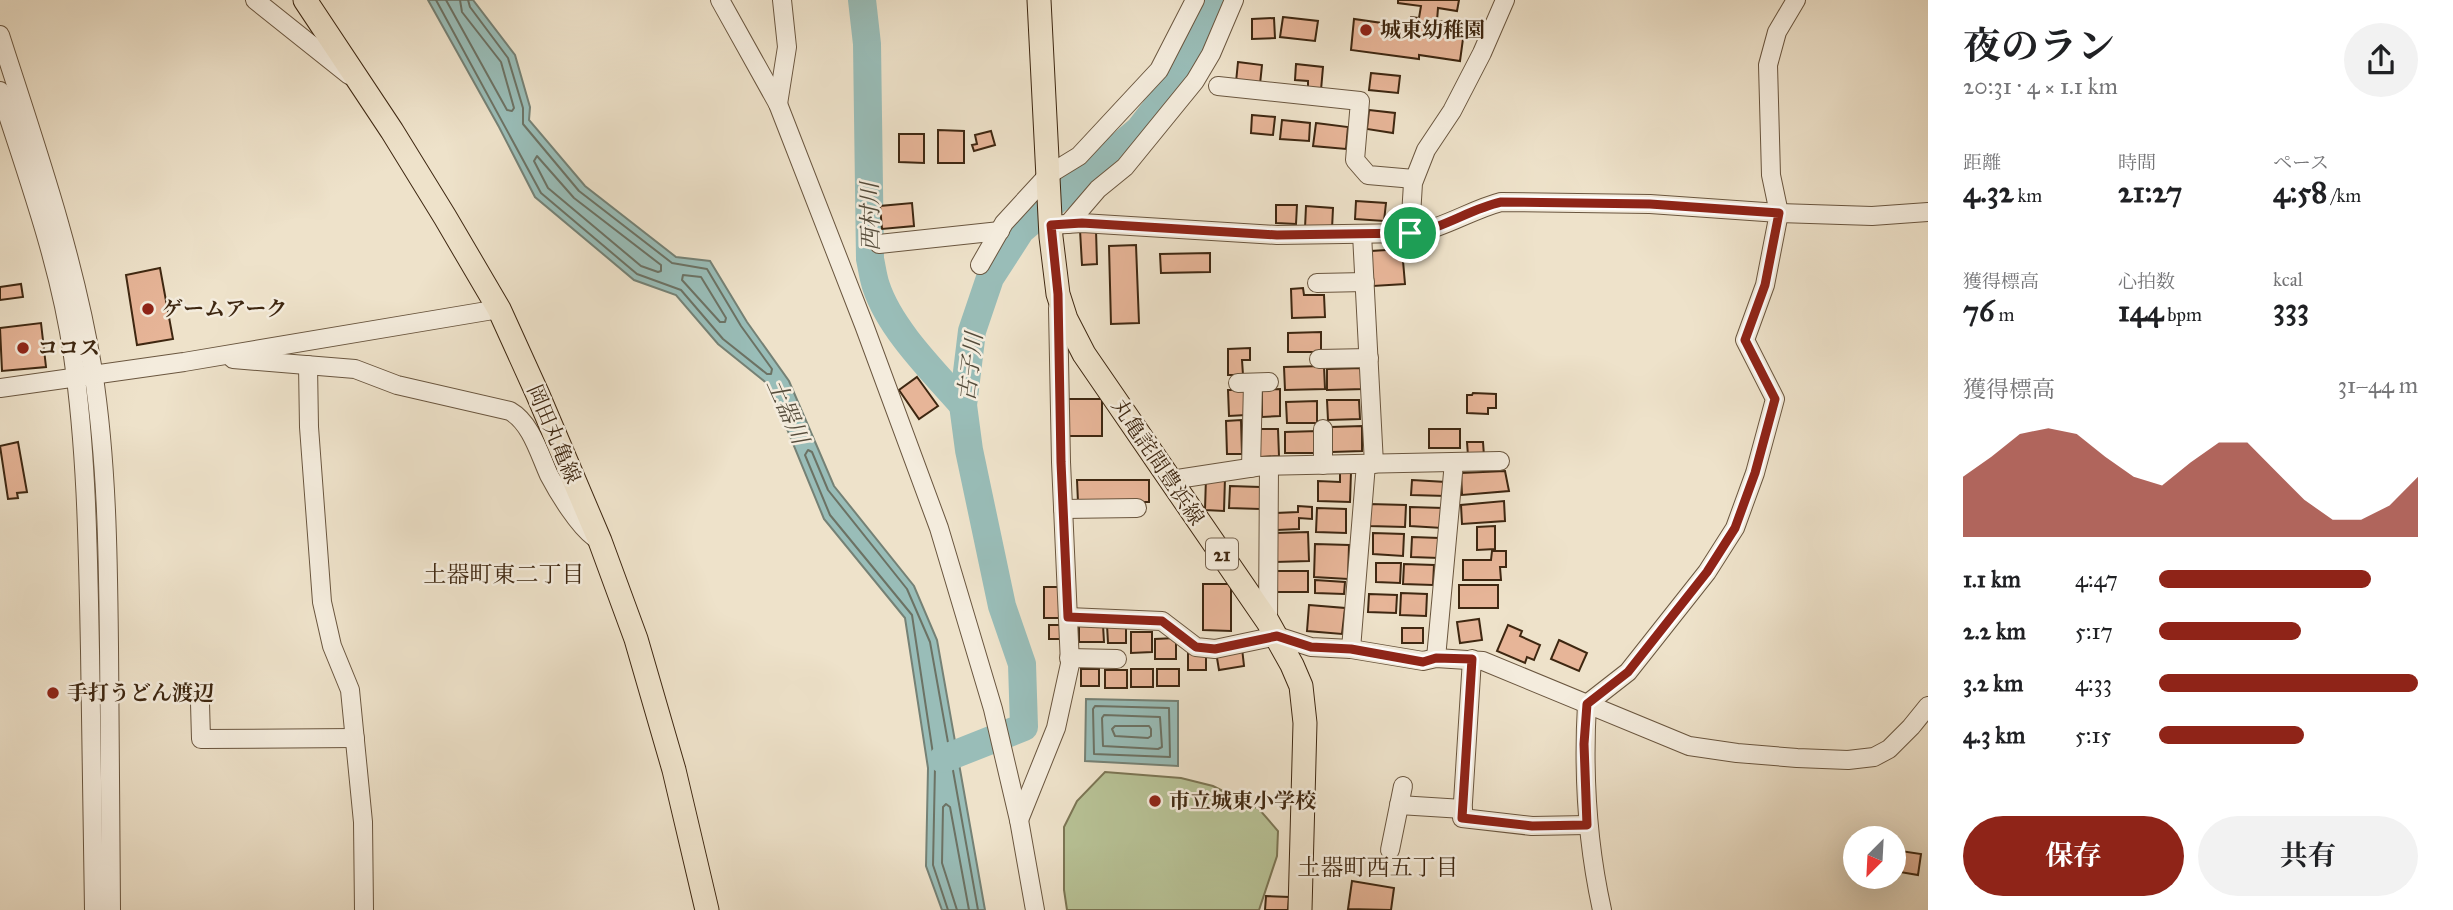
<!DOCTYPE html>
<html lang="ja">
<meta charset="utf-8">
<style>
body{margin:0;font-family:"IM FELL Great Primer","Noto Serif JP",serif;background:#f2f2f2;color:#202124;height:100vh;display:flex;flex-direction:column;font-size:26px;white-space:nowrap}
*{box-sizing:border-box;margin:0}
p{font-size:23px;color:#757577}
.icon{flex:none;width:38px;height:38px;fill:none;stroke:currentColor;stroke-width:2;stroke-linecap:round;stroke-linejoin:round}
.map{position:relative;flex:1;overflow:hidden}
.side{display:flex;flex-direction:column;background:#fff;width:525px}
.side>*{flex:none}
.needle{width:46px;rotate:204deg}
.buttons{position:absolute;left:1843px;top:826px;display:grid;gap:14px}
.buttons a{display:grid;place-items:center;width:63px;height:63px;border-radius:50%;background:#fff;box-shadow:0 7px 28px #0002;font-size:35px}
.pin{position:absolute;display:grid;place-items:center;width:60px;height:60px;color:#fff;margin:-30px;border:4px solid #fff;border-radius:50%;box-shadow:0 2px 7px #0007}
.round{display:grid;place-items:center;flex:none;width:74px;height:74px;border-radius:37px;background:#f2f2f2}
.headline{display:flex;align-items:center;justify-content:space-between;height:119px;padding:0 35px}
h1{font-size:38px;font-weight:700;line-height:52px}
.figures{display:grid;grid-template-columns:repeat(3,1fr);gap:10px;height:119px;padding:7px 35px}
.figures div{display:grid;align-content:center}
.figures b{font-size:30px;font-weight:700}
.figures small{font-size:19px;font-weight:400}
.figures p{font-size:19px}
.chart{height:196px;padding:14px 35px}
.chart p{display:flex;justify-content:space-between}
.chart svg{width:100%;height:126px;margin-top:7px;fill:#8f2418;opacity:.7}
.button{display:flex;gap:14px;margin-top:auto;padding:14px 35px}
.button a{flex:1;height:80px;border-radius:42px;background:#8f2418;color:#fff;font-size:28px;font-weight:700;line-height:80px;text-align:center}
.button a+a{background:#f2f2f2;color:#202124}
ul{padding:0 35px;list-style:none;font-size:23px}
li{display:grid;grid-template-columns:112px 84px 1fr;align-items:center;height:52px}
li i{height:18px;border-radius:9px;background:#8f2418}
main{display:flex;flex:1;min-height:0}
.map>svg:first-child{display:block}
</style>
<main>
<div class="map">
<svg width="1928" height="910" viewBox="0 0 1928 910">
<rect width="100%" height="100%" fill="#eee2ca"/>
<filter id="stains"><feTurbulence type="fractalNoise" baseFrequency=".00286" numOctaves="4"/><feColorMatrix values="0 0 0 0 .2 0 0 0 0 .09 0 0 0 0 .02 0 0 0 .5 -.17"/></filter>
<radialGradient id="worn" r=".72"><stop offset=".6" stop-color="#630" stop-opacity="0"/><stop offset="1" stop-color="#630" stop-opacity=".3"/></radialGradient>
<path fill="#b8c397" stroke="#7b7554" stroke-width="2" d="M1105,772L1181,778L1213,786L1259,809L1278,831L1277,856L1259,910H1067L1064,890V827L1077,801Z"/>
<g fill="#99bdb8" stroke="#758175" stroke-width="2">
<path d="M428,0H473L515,55L530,107L529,120L585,186L676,257L710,261L747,322L789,381L834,486L914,586L937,640L985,910H942L926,866L928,768L905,618L824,519L769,385L718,344L676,295L634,280L535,197L499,127Z"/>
<path d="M1086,699L1178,701V766L1085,761Z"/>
</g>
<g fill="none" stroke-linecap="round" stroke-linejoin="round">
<g stroke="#6c7264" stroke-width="2">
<path d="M436,0L541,193L637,274L681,290L723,339L767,374H771L772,369L741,326L707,269L672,263L579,191L523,124V108L508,58L470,7L468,0"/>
<path d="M446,0L507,110L512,111L514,108L501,62L462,12L460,0"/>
<path d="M537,156L574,198L661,265V271L658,272L641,266L548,188L534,161Z"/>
<path d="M683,275L701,277L726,318L725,322H720L682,280Z"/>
<path d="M1095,706L1169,708L1170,757L1094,754L1093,709Z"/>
<path d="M1104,715L1160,717L1162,747L1158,749L1103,746L1102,718Z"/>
<path d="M1115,726H1149L1151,729V736L1148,738L1115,736L1112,729Z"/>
<path d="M948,910L933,865L935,767L912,615L830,515L805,455L808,450L812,452L828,490L907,589L930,642L978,910"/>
<path d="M957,910L942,863L943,807L946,804L950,807L969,910"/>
</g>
<g stroke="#99bdb8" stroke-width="28">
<path d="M862,0L867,44L870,259C872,268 873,277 876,286C890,329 933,371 963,405"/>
<path d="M943,759L1024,727L1022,664L1002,606L969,450L963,405L972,331L990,278L1021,230L1139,130L1176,82L1215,0"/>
</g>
</g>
<g fill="#e7b598" stroke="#3e2711" stroke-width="2">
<path d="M1398,0H1459L1457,11L1438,8L1437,21L1465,24L1460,61L1419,55V59L1351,50L1354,19L1410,27L1411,17L1419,18L1421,6L1398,3Z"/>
<path d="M1283,17L1318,21L1315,41L1280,37Z"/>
<path d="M1274,18L1275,38L1252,39V19Z"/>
<path d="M1238,62L1262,65L1260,84L1236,82Z"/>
<path d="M1296,64L1323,67L1321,90L1308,89V81L1295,80Z"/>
<path d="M1371,73L1400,76L1398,93L1369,90Z"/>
<path d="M1369,110L1395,113L1393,133L1367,129Z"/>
<path d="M1252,115L1275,117L1273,135L1251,133Z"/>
<path d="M1282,120L1310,123L1309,141L1280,139Z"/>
<path d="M1316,123L1348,127L1346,149L1313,146Z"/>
<path d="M938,130L964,131V163H938Z"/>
<path d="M991,131L995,145L974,151L972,145L977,144L975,135Z"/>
<path d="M899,134H924V163L899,162Z"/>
<path d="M1356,201L1386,203L1384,221L1355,219Z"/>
<path d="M912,203L914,226L882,229L880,206Z"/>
<path d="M1276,205H1297L1296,224L1276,223Z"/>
<path d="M1306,206L1333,208L1332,229L1305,228Z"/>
<path d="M1080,230H1096L1097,264L1082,265Z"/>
<path d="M1136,245L1139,323L1111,324L1109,246Z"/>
<path d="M1402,249L1405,284L1373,286L1371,251Z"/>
<path d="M1210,253V272L1161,273L1160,254Z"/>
<path d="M160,268L173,339L137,345L126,275Z"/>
<path d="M21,284L23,297L0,300V287Z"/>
<path d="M1303,288L1304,295H1324L1325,317L1292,318L1291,289Z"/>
<path d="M41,323L46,367L2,371L0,328Z"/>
<path d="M1321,332V352H1288V333Z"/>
<path d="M1250,348V360H1242L1243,375H1228V349Z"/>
<path d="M1324,366L1325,389L1285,390L1284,367Z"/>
<path d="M1363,368L1364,389L1327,390V369Z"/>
<path d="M917,377L938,406L919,419L899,390Z"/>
<path d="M1280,389V416L1262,417V390Z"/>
<path d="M1228,390H1246V415L1229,416Z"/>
<path d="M1473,393L1496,394V408H1488V414L1467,413V395H1472Z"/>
<rect x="1066" y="399" width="36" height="37"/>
<path d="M1327,400H1359L1360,419L1328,420Z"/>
<path d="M1317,401V423H1287L1286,402Z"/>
<path d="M1241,420L1242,454H1227L1226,421Z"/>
<path d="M1362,426V451L1332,452L1331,427Z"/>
<path d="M1260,429H1278L1279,456L1260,457Z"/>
<rect x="1429" y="429" width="31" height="19"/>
<path d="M1318,431L1319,453H1285V432Z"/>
<path d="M18,442L27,492L17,493L18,498L8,499L0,446Z"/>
<path d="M1467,442H1483L1484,456H1468Z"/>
<path d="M1505,471L1509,491L1462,495L1461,473Z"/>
<path d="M1340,472H1351L1350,502L1318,501V481L1340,482Z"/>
<path d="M1206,477L1225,478L1224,511L1205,510Z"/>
<path d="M1077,480H1149V502H1078Z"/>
<path d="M1412,480L1446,482V496L1411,495Z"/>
<path d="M1230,486L1260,487V509L1229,508Z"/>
<path d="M1504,501L1505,521L1462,524L1461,505Z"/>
<path d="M1369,504L1406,505L1405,527L1369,526Z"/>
<path d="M1298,506L1312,507V519L1299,518V529L1277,530L1276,513L1298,512Z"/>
<path d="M1410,507L1443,508L1442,528L1410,526Z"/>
<path d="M1317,508L1346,509V533L1316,532Z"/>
<path d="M1495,526V549L1477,550V527Z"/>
<path d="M1308,532L1309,561L1275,562L1274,533Z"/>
<path d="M1373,533L1404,534L1403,556L1373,554Z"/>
<path d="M1412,537L1439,538V558L1411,557Z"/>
<path d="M1315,544L1349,545L1348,579L1314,577Z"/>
<path d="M1492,551H1506V567H1500L1501,580H1463V560H1491Z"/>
<path d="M1376,563H1401L1400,583L1376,582Z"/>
<path d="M1404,564L1434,565L1433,585L1403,584Z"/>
<rect x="1273" y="571" width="35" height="21"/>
<path d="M1315,580L1345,582L1344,594L1315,593Z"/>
<path d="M1203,584H1231V631L1203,630Z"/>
<rect x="1459" y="585" width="39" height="23"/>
<rect x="1044" y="587" width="17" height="31"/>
<path d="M1401,593L1427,594L1426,616L1400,615Z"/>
<path d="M1369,594L1397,595L1396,613L1368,612Z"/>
<path d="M1309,605L1345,608L1342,634L1307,631Z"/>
<path d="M1479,619L1482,640L1460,643L1457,622Z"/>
<path d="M1049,625H1062L1063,639H1049Z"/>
<path d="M1079,625H1103L1104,642H1079Z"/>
<path d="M1107,625H1126V643H1108Z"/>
<path d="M1508,625L1522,631L1520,636L1540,645L1534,660L1527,657L1525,663L1497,651Z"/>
<rect x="1402" y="628" width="21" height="15"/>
<path d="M1131,632H1152V652L1131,653Z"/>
<path d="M1176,638V659H1155V639Z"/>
<path d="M1559,640L1587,653L1579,671L1551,659Z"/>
<path d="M1242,648L1244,666L1219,670L1216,652Z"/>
<rect x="1188" y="653" width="18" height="17"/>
<rect x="1081" y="669" width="18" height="17"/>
<rect x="1131" y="669" width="22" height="18"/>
<rect x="1157" y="669" width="22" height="17"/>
<rect x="1105" y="670" width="22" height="18"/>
<path d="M1894,850L1921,854L1918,875L1894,871Z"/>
<path d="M1352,881L1394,888L1391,910L1348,909Z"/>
<path d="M1266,896L1289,897L1288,910H1265Z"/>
</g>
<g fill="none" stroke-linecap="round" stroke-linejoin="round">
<defs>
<g id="minor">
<path d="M255,0L349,75"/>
<path d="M720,0L778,104L864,325L939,528L993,709L1019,820L1035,910"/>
<path d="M0,35C36,147 74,255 93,371C107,462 108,554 109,646C109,734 110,822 111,910"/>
<path d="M1218,86L1360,101L1355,160L1368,175L1414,179"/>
<path d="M0,91C28,178 60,265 73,356C87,454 88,552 90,651C91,737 93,824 94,910"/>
<path d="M778,104L787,47L782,0"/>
<path d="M1068,224L1098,189L1125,167L1195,81L1211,54L1234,0"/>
<path d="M1051,225L1082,223L1277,235L1410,233C1442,230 1470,210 1501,202L1650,204L1779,213L1872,216L1928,212"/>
<path d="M1410,233L1413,183L1426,150L1452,111L1482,53L1505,0"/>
<path d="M1362,234L1374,464"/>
<path d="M879,244L1000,231"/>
<path d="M980,265L1004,223L1048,175L1079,156L1159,70L1195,0"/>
<path d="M1317,283L1365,282"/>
<path d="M233,359L355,369L397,385L510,411C531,423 539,453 549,475C559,494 578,525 594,537"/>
<path d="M1319,359L1369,358"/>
<path d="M308,365L309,427L322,602L332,646L350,690L363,822L364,910"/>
<path d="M1238,383L1269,382"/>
<path d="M0,388L184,362L499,309"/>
<path d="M1323,429V465"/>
<path d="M1251,468L1253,383"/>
<path d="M1171,480L1262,466L1500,461"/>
<path d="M1063,509L1137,508"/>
<path d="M1068,617L1162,621L1196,647L1215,649L1277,636L1311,647L1351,649L1423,661L1436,658L1483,661L1689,746L1737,753L1797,758L1848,760L1874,757L1889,749L1911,727L1928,706"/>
<path d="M1268,622L1269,466"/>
<path d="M1351,649L1366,464"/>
<path d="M1069,658L1117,659"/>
<path d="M1436,658L1454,462"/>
<path d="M1472,659L1462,818L1532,826L1587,825"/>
<path d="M200,703L201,739L355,738"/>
<path d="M1399,805L1463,809"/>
<path d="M1019,820L1056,728L1070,664L1061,462L1058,308"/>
<path d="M1390,850L1403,786"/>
<path d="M1602,910C1587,842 1583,773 1587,704L1628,672L1707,572L1735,528L1755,473L1775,399L1745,340L1765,285L1779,213L1771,175L1768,65L1777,32L1796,0"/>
</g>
<g id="major">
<path d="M305,0L392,131L445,217L499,309L538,395L600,541L636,639L674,770L707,910"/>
<path d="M1039,0L1051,237L1058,294L1066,319L1084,354L1268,622L1292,665L1301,686L1305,723L1300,910"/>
</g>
</defs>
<use href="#minor" stroke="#6a563f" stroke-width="20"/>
<use href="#major" stroke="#3e2711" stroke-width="25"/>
<use href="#minor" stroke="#f4ecdd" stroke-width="18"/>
<use href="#major" stroke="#eee2ca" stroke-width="23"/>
</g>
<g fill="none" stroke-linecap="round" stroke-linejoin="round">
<defs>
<path id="route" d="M1501,202L1650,204L1779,213L1765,285L1745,340L1775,399L1755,473L1735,528L1707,572L1628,672L1587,704L1584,744L1587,825L1532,826L1462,818L1472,659L1436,658L1423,662L1351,649L1311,647L1277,636L1215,649L1196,647L1162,621L1068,617L1061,462L1058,294L1051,225L1082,223L1277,235L1410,233C1442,230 1469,209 1501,202Z"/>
</defs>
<use href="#route" stroke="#fff" stroke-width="14"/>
<use href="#route" stroke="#8f2418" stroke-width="9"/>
</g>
<g fill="#8f2418" stroke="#f4ecdd" stroke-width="2.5">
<circle cx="1366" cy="30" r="7"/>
<circle cx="148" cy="309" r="7"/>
<circle cx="23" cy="348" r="7"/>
<circle cx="53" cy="693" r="7"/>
<circle cx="1155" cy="801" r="7"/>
</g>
<g text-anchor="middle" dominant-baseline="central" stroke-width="5" stroke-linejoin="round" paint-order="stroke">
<rect fill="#f4ecdd" stroke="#75624e" stroke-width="2" x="1206" y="538.5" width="32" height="31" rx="5"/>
<g font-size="19" font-weight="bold" fill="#3e2711">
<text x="1222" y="554">21</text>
</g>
<g font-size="21" font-weight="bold" fill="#3e2711" stroke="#f4ecdd" text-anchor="start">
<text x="1380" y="30">城東幼稚園</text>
<text x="162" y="309">ゲームアーク</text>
<text x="37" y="348">ココス</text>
<text x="67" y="693">手打うどん渡辺</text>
<text x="1169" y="801">市立城東小学校</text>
</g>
<g font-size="21" fill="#3e2711" stroke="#f4ecdd">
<text transform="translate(554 434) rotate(67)">岡田丸亀線</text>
<text transform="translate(1158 462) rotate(56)">丸亀詫間豊浜線</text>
</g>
<g font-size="23" font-style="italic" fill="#554c3b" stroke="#f4ecdd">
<text transform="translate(870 217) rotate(-91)">西村川</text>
<text transform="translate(970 367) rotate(-83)">古子川</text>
<text transform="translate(788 411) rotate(66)">土器川</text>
</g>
<g font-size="23" fill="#3e2711" stroke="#f4ecdd">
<text x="504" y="574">土器町東二丁目</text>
<text x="1378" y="867">土器町西五丁目</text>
</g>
</g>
<rect width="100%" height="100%" filter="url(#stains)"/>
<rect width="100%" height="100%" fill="url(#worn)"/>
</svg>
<div class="buttons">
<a><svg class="needle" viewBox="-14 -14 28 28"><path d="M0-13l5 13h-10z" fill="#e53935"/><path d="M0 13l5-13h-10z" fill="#757577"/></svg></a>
</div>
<div class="pin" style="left:1410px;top:233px;background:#1e9e55"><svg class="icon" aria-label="arrive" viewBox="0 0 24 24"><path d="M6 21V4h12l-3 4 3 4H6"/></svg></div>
</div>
<section class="side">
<div class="headline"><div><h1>夜のラン</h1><p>20:31 · 4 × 1.1 km</p></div><a class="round"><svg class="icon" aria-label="share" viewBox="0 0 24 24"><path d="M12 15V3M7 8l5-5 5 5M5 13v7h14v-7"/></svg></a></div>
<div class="figures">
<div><p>距離</p><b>4.32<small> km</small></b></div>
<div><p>時間</p><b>21:27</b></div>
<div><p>ペース</p><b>4:58<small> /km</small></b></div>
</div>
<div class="figures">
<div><p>獲得標高</p><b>76<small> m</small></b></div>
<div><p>心拍数</p><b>144<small> bpm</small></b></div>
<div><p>kcal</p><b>333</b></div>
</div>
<div class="chart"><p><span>獲得標高</span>31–44 m</p>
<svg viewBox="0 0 160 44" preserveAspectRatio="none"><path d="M0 44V23L10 16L20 8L30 6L40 8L50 16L60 23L70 26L80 18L90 11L100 11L110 21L120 31L130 38L140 38L150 33L160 23V44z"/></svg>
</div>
<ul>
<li><b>1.1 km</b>4:47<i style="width:82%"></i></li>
<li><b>2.2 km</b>5:17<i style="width:55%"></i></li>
<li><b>3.2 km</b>4:33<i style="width:100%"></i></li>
<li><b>4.3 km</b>5:15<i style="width:56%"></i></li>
</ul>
<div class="button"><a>保存</a><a>共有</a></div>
</section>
</main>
